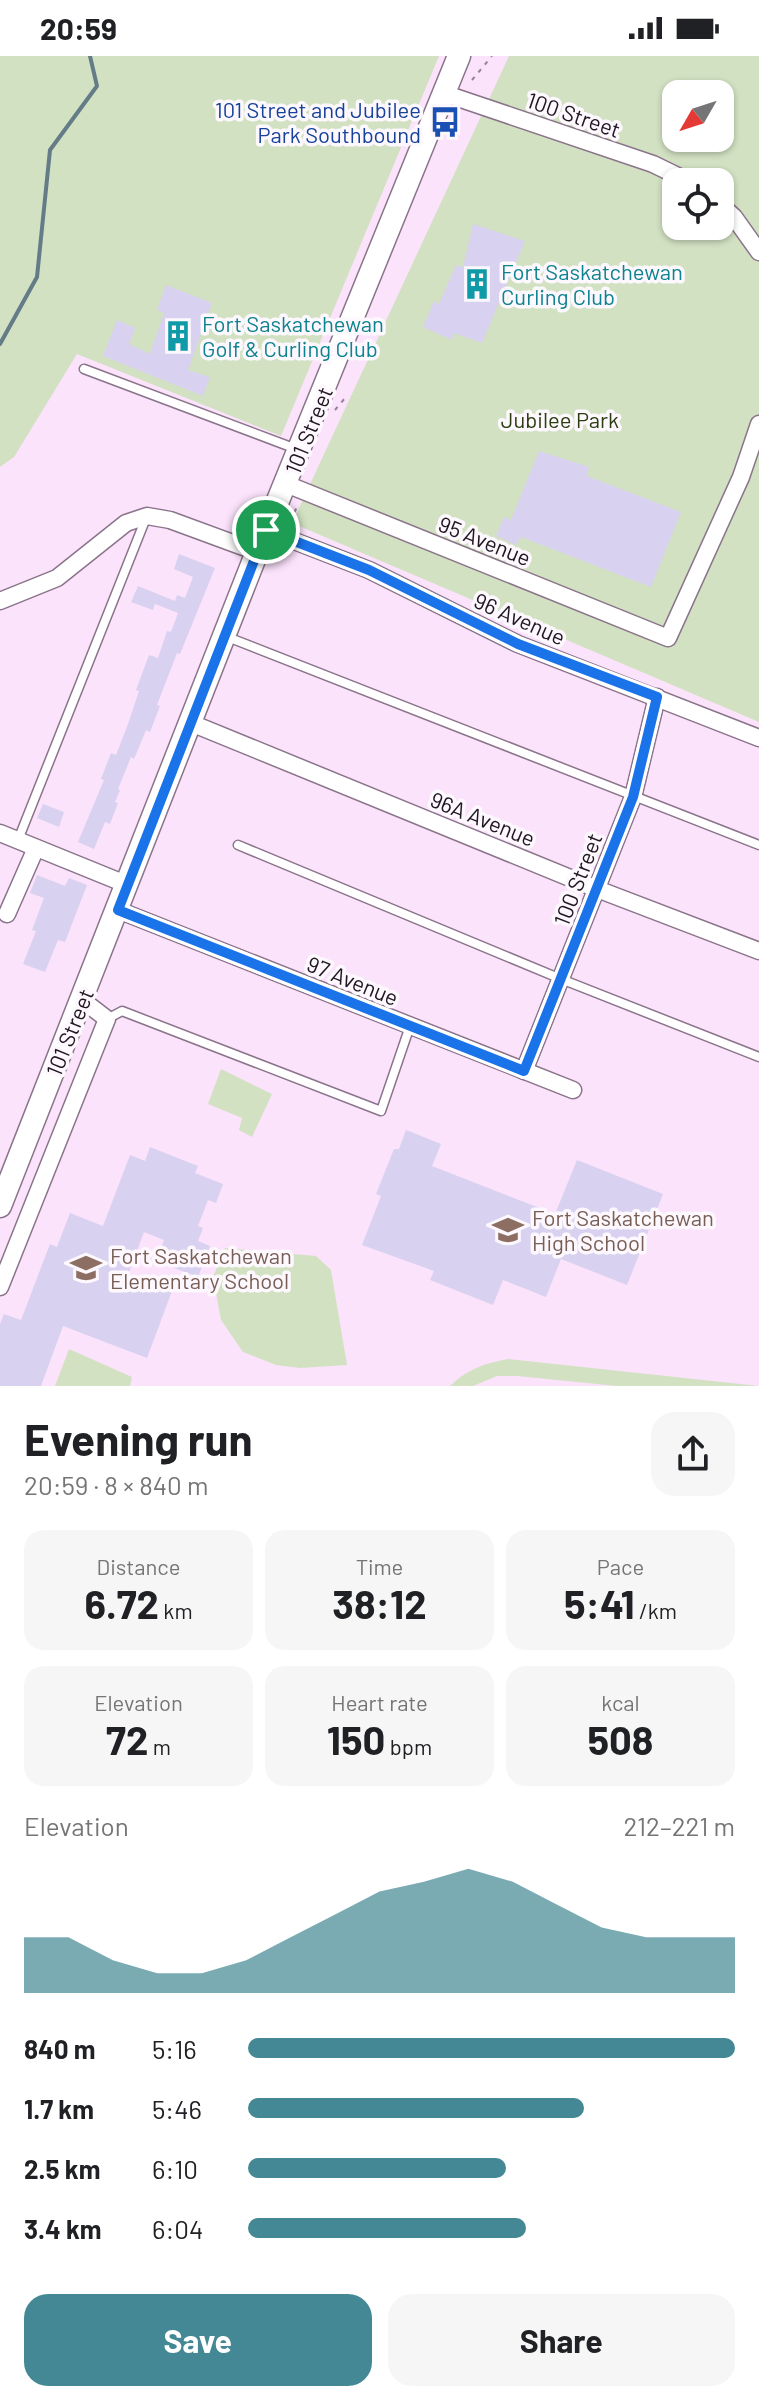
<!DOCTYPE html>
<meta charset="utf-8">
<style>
body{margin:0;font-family:Barlow,sans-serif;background:#f6f6f6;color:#202124;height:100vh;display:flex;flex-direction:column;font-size:30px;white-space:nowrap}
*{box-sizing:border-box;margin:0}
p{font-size:26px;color:#757577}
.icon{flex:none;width:44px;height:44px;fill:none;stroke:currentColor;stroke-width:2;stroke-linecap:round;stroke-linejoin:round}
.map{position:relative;height:1330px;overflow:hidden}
.side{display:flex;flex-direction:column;background:#fff;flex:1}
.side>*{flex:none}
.needle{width:52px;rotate:231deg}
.controls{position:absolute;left:662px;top:24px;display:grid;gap:16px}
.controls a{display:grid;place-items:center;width:72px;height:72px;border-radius:16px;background:#fff;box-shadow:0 2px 6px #0004;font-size:40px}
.pin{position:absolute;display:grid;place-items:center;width:68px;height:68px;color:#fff;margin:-34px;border:4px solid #fff;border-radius:50%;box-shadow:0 2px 8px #0007}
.round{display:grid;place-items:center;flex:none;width:84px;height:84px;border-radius:24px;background:#f6f6f6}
.overview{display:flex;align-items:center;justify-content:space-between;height:136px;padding:0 24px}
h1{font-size:44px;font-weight:700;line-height:60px}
.figures{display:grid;grid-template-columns:repeat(3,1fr);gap:12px;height:136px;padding:8px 24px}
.figures div{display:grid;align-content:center;border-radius:20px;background:#f6f6f6;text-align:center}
.figures b{font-size:40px;font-weight:700}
.figures small{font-size:22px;font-weight:400}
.figures p{font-size:22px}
.chart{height:224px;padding:16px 24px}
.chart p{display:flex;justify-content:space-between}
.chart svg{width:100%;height:144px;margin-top:8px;fill:#438894;opacity:.7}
.action{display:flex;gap:16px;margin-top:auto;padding:16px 24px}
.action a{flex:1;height:92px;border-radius:24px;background:#438894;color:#fff;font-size:32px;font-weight:700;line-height:92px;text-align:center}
.action a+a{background:#f6f6f6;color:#202124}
ul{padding:0 24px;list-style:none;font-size:26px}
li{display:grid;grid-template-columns:128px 96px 1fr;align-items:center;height:60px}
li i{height:20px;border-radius:10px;background:#438894}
.status{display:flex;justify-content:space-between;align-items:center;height:56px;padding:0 40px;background:#fff;direction:ltr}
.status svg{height:22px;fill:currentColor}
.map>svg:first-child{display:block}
</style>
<div class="status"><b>20:59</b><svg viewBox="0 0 49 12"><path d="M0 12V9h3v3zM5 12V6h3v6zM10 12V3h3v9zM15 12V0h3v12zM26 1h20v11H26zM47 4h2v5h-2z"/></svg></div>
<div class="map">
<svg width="759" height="1330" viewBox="0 0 759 1330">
<rect width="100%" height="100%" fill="#fce3fc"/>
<g fill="#d2e1c2" fill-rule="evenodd">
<path d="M0,0H439L281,380L77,298L14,401L0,411Z"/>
<path d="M509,0H759V666L292,467ZM676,38H720V82H676ZM676,126H720V170H676Z"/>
<path d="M221,1013L272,1038L252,1081L239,1074L242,1062L208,1048Z"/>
<path d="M225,1192L316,1200L331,1214L347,1309L300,1312L276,1309L243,1296L221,1264L213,1221Z"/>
<path d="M69,1293L132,1321L130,1330H55Z"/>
<path d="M508,1303L759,1330H617L517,1320H497L473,1330H450C466,1314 485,1307 508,1303Z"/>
</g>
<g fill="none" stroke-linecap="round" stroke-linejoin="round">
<path stroke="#647c87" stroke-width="4" d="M0,288L37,221L50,94L97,30L90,0"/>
</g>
<g fill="#d8d1ef">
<path d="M473,168L525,185L482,287L454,277L452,284L423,271L434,245L439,248L456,209L463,211Z"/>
<path d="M166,229L212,247L188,314L210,321L203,340L103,300L117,264L135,272L129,288L150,298L164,257L157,254Z"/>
<path d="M539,395L589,411L587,420L681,456L651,531L521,481L516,489L496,480L504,461L511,464Z"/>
<path d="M179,498L215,512L180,598L177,597L157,649L160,650L150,676L146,674L134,703L131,701L118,733L120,734L115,746L118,747L110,768L105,766L94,793L78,786L104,724L101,723L111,697L116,699L128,668L139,635L136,634L149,599L158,602L167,575L171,576L178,557L155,548L153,554L131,546L138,530L175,545L177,539L185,542L193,521L174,513Z"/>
<path d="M43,748L64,756L59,771L37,762Z"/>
<path d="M37,819L65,830L69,822L87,829L65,886L58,884L45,916L23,908L36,875L32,874L44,842L30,837Z"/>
<path d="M406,1074L441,1088L432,1110L555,1158L577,1104L663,1138L627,1229L561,1203L546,1241L503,1224L493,1249L430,1224L434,1215L362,1189L381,1140L376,1138L394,1093H399Z"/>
<path d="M150,1091L198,1110L195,1117L223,1128L216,1147L208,1144L198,1170L203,1172L198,1185L210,1190L198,1221L156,1205L164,1184L144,1176L128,1219L172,1235L147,1302L63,1270L41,1330H0V1268L4,1258L21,1264L50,1188L57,1191L70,1157L103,1170L130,1099L145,1105Z"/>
</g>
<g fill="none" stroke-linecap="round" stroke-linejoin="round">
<defs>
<g id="lane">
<path d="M84,313L299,394"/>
<path d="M225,580L759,789"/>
<path d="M18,784L146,462"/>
<path d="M238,789L561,923L759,1001"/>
<path d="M107,963L122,955L381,1055L410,970"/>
</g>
<g id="street">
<path d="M443,37L653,108L690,126"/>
<path d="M720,148L734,161L759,196"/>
<path d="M286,428L668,582L741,421L759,368"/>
<path d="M266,474L369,514L518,588L759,682"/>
<path d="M0,545L57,522L126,467L147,460L170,464L257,496"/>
<path d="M191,667L597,833L759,895"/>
<path d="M0,777L128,829"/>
<path d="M118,854L573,1034"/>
<path d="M7,858L36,792"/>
<path d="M524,1015L633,741L657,641"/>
<path d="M0,1231L107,963L81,943"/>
</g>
<path id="secondary" d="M0,1150L257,496L459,0"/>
</defs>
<use href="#lane" stroke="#8a748a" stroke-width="11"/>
<use href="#street" stroke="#8a748a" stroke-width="19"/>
<use href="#secondary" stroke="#8a748a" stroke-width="25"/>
<g stroke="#938293" stroke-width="2" stroke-dasharray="4 6" stroke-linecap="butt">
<path d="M472,24L492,0"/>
<path d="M335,354L345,342"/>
<path d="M290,465L298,449"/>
</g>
<use href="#lane" stroke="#fff" stroke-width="8"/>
<use href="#street" stroke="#fff" stroke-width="16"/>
<use href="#secondary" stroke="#fff" stroke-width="22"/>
</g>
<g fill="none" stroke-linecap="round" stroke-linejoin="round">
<defs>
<path id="route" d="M266,474L369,514L518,588L657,641L633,741L524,1015L118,854Z"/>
</defs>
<use href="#route" stroke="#fff" stroke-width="16"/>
<use href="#route" stroke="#1a73e8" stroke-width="10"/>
</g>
<defs>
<symbol id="bus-bare" viewBox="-9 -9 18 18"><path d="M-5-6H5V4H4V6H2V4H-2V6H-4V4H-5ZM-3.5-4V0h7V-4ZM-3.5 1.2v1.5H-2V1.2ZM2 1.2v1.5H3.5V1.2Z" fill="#1a4fb4" stroke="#fdf8fd" stroke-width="2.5" paint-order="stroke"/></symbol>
<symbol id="building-bare" viewBox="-9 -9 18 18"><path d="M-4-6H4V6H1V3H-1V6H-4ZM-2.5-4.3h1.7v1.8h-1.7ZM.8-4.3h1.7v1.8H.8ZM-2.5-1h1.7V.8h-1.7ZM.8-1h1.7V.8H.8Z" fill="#0f9aa8" stroke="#fdf8fd" stroke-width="2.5" paint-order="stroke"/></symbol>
<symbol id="school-bare" viewBox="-9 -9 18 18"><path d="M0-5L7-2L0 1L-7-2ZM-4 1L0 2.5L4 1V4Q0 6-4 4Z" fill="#8d6e63" stroke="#fdf8fd" stroke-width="2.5" paint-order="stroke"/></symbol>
</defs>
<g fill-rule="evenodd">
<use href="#bus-bare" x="423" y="44" width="44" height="44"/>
<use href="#building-bare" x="455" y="206" width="44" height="44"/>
<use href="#building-bare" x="156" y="258" width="44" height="44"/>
<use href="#school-bare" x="486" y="1152" width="44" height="44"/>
<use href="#school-bare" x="64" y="1190" width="44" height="44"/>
</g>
<g text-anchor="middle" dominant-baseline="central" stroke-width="7" stroke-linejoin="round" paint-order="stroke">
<g font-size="22" fill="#164399" stroke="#fdf8fd" text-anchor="end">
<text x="421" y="53">101 Street and Jubilee<tspan x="421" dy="25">Park Southbound</tspan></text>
</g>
<g font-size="22" fill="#1f161f" stroke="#fdf8fd">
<text transform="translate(574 58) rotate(19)">100 Street</text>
<text transform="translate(308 374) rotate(-68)">101 Street</text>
<text transform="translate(485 484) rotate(22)">95 Avenue</text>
<text transform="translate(520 562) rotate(24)">96 Avenue</text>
<text transform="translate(483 762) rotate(22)">96A Avenue</text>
<text transform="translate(577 823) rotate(-69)">100 Street</text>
<text transform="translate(353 924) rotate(22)">97 Avenue</text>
<text transform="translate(69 976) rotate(-68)">101 Street</text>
</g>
<g font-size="22" fill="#0d838f" stroke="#fdf8fd" text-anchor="start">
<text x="501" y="215">Fort Saskatchewan<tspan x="501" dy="25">Curling Club</tspan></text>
<text x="202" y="267">Fort Saskatchewan<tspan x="202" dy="25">Golf &amp; Curling Club</tspan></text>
</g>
<g font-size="22" fill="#2b3e0f" stroke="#fdf8fd">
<text x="560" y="363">Jubilee Park</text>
</g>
<g font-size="22" fill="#785e54" stroke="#fdf8fd" text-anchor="start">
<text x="532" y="1161">Fort Saskatchewan<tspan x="532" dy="25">High School</tspan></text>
<text x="110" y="1199">Fort Saskatchewan<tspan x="110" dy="25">Elementary School</tspan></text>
</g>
</g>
</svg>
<div class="controls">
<a><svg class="needle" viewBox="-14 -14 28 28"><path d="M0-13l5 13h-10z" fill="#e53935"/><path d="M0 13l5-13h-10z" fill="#757577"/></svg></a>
<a><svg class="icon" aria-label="locate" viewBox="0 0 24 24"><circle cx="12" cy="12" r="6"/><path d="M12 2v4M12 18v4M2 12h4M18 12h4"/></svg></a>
</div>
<div class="pin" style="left:266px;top:474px;background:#1e9e55"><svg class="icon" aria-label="arrive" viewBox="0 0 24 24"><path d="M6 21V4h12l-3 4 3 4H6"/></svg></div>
</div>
<section class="side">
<div class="overview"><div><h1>Evening run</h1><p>20:59 · 8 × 840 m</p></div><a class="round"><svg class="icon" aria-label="share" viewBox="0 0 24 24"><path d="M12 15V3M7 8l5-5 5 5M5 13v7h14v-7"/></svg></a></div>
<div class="figures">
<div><p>Distance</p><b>6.72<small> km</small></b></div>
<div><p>Time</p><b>38:12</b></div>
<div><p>Pace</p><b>5:41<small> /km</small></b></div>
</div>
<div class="figures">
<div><p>Elevation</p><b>72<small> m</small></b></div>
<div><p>Heart rate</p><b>150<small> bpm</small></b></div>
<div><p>kcal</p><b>508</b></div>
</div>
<div class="chart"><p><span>Elevation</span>212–221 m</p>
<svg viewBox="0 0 160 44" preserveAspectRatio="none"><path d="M0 44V27L10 27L20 34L30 38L40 38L50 34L60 27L70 20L80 13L90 10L100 6L110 10L120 17L130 24L140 27L150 27L160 27V44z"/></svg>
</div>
<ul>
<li><b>840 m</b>5:16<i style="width:100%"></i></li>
<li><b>1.7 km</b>5:46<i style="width:69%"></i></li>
<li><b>2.5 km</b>6:10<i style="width:53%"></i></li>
<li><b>3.4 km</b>6:04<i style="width:57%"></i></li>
</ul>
<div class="action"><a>Save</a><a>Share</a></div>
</section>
